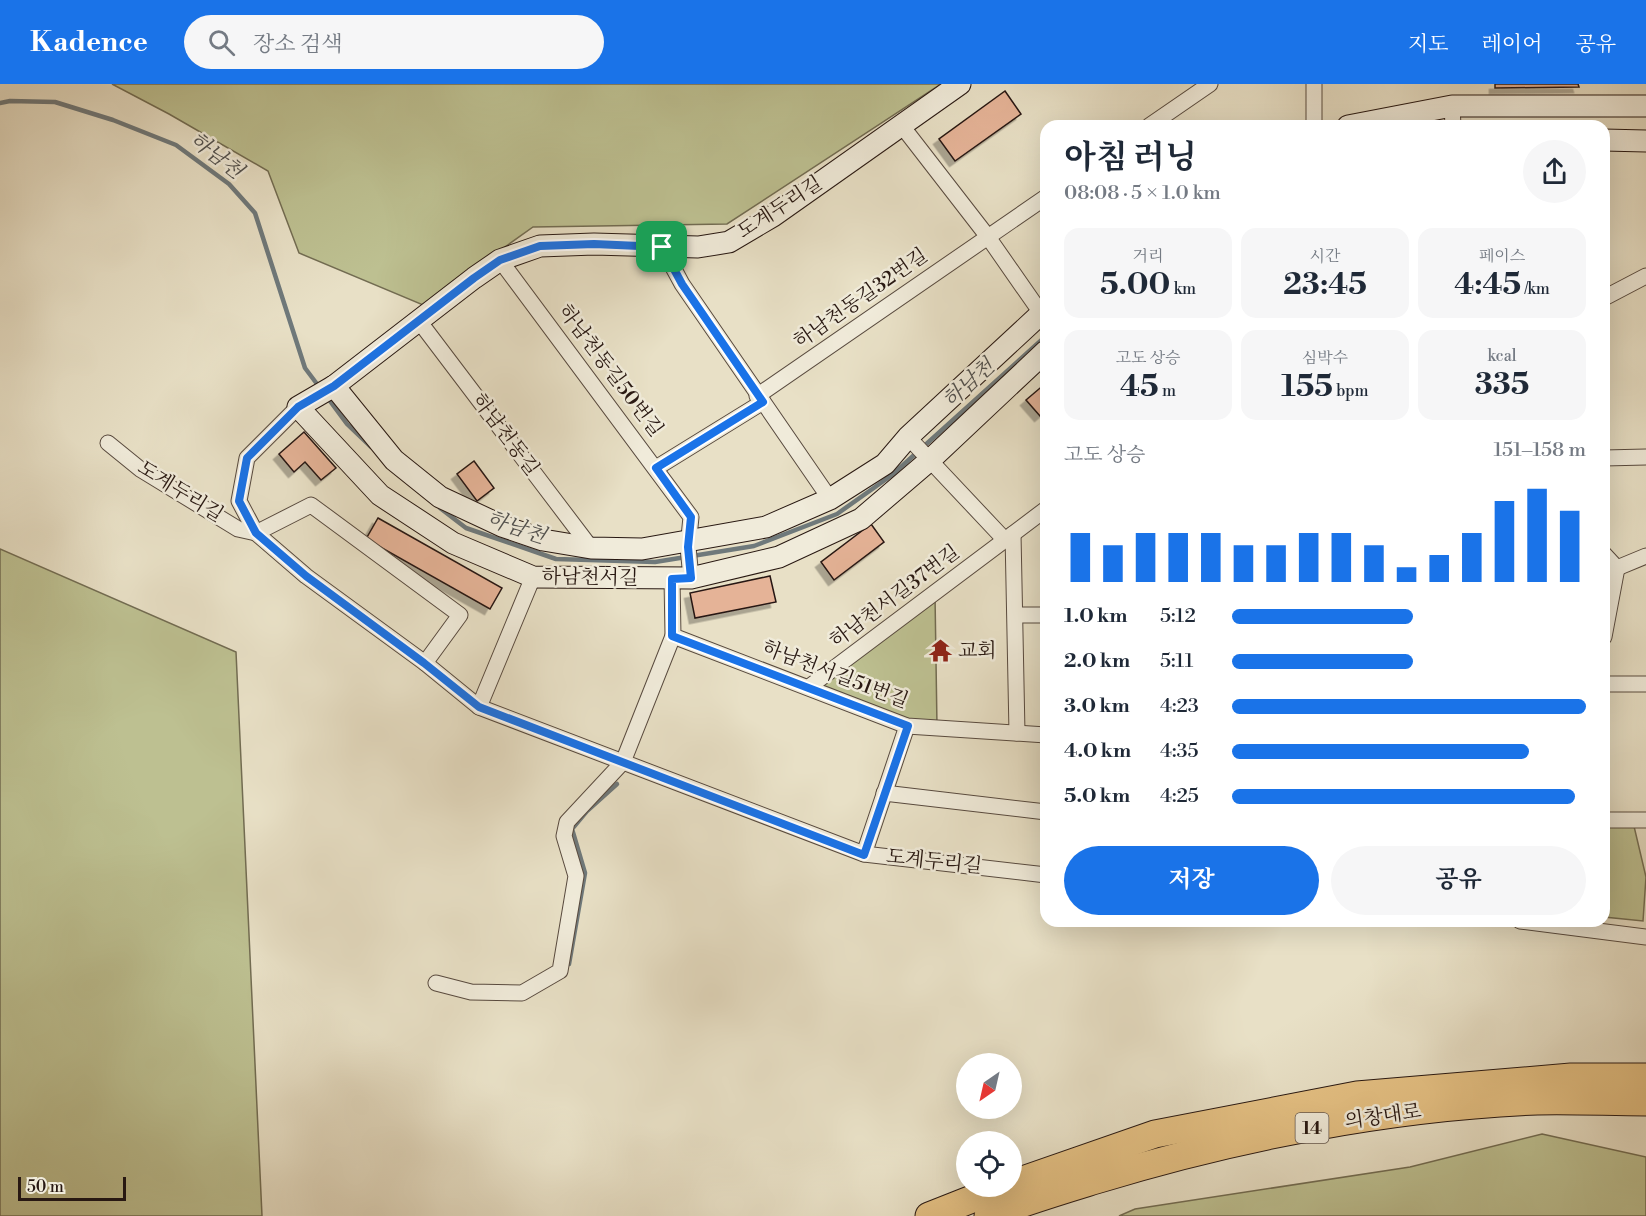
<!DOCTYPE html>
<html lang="ko">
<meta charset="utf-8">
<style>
body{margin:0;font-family:"Libre Bodoni","Noto Serif KR",serif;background:#f6f6f7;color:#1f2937;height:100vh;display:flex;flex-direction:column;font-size:22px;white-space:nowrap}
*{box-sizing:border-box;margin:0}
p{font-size:20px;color:#747a83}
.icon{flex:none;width:33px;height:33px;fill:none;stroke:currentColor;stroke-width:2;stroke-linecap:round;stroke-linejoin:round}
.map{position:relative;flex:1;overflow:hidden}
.sheet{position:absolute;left:1040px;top:36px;width:570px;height:807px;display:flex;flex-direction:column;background:#fff;border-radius:18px;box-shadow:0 6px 24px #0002}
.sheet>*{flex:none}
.needle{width:39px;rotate:214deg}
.fabs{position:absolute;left:956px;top:969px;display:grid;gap:12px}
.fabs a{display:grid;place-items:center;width:66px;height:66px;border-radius:50%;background:#fff;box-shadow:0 6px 24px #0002;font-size:30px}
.scale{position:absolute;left:18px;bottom:15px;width:108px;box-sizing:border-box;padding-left:6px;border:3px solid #281812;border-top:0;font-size:16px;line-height:21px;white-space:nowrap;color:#281812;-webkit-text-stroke:4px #f0ebda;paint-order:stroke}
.pin{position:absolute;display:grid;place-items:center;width:51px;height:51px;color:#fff;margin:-26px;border-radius:12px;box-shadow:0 3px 9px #0006}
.round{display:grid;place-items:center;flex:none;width:63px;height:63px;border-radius:32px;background:#f6f6f7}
.summary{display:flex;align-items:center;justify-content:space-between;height:102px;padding:0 24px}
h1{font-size:33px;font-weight:700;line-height:45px}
.stats{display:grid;grid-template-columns:repeat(3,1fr);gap:9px;height:102px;padding:6px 24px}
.stats div{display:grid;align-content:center;border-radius:15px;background:#f6f6f7;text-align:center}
.stats b{font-size:30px;font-weight:700}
.stats small{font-size:16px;font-weight:400}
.stats p{font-size:16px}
.chart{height:168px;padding:12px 24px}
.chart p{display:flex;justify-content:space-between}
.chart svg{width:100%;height:108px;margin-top:6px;stroke:#1a73e8;stroke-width:6}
.primary-button{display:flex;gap:12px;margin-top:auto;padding:12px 24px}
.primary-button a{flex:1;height:69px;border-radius:36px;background:#1a73e8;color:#fff;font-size:24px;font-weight:700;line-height:69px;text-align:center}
.primary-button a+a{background:#f6f6f7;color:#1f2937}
ul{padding:0 24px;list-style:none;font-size:20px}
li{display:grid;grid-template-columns:96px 72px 1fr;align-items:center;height:45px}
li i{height:15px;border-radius:8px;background:#1a73e8}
header{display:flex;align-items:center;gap:36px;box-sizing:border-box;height:84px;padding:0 30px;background:#1a73e8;color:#fff}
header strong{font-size:28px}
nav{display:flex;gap:33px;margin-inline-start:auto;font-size:21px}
.search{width:420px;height:54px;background:#f6f6f7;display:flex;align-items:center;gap:15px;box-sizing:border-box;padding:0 21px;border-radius:33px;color:#747a83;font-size:22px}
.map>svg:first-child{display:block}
</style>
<header>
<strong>Kadence</strong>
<div class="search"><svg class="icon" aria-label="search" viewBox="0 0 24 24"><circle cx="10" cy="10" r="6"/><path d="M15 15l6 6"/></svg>장소 검색</div>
<nav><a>지도</a><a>레이어</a><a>공유</a></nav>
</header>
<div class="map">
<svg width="1646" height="1132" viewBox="0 0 1646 1132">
<defs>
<filter id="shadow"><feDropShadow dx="-5.5" dy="5.5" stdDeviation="0" flood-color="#0004"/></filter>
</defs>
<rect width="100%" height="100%" fill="#e8e0c6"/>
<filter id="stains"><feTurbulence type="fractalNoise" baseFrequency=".00333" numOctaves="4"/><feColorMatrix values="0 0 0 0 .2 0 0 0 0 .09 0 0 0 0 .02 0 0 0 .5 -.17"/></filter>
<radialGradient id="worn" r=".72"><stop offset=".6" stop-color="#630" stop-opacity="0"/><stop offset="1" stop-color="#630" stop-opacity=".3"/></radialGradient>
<g fill="#bdc091" stroke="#726c52" stroke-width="1.5">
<path d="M112,0H941L727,140L533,143L423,221L299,169L268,87L169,30Z"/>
<path d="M0,465L236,568L262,1132H0Z"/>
<path d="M935,511L937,643L907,641L812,603Z"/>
<path d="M1633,738L1646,793L1643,837L1604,833V739Z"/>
<path d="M1542,1050L1646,1073V1132H1119L1135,1125L1410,1083Z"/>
</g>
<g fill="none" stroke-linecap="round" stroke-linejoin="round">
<g stroke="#6f797b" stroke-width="4.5">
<path d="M0,19L10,17L55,18L113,36L176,61L229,100L255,129L305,284L320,304"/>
<path d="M1438,42L1445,41"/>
<path d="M327,313L347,340L371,363"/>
<path d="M440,424L466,444L556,475L655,478L754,462L837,430L892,391L1046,252"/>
<path d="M569,880L585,789L572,745L587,727L617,700"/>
</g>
</g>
<g fill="#e5b397" stroke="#281812" stroke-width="1.5" filter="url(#shadow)">
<path d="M1495,0H1578L1579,3L1495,4Z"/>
<path d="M1005,7L1021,30L955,77L939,55Z"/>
<path d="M1046,299V327L1040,332L1026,316Z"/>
<path d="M304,348L336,384L321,396L305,378L294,388L279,370Z"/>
<path d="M474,377L494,404L477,417L457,390Z"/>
<path d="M378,434L502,504L490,525L366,455Z"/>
<path d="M871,440L884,458L834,496L821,478Z"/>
<path d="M770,492L776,518L695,534L690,509Z"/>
</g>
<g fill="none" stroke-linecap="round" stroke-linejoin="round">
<defs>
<g id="street">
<path d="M1314,0V42"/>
<path d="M1452,22L1453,42"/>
<path d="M902,42L988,153L1041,229"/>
<path d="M1149,42L1210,0"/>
<path d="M662,163L682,200L830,415"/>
<path d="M500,176L691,433L688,463L691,494"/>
<path d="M1604,214L1646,192"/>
<path d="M419,237L591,464"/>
<path d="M757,312L1046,113"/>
<path d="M298,323L247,374L239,417L256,449L306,492L425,579L479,623L864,770L1046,791"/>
<path d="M908,353L1005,456"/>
<path d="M108,359L140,385L238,445L256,449L311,421L460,531L425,579"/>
<path d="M1604,374L1646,373"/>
<path d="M656,384L763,318"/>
<path d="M1013,450L1017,649"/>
<path d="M1604,470L1617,484L1604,553"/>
<path d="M1617,484L1646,472"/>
<path d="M672,495L673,552L907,642L1046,651"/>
<path d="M1016,531H1046"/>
<path d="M1604,600H1646"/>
<path d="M809,603L1046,425"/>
<path d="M479,623L533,493"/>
<path d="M884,709L1046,728"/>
<path d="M1604,736H1646"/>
<path d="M864,770L907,642"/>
<path d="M1520,837L1646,853"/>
<path d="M436,899L471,908L522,909L560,887L576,792L564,752L567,738L623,678L673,552"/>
</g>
<g id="secondary">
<path d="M960,0L773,132L729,158L698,163L594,160L540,162L500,176L474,194L334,302L298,323L380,411L453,459L533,493L691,494L779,473L861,435L930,376L1046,267"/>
<path d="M1348,42L1452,22H1646"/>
<path d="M1604,56L1646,57"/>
<path d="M334,302L394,376L440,413L502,442L543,456L591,464L642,465L766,443L830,415L885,380L908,353L1046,225"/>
</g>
<g id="highway">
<path d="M1011,1100L1155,1050L1357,1011L1571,993H1646"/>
<path d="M929,1132L1005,1102"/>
<path d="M988,1132C1023,1118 1060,1107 1096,1096C1236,1053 1391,1023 1537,1017C1573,1016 1610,1018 1646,1018"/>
</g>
</defs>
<use href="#street" stroke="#584a3f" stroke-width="17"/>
<use href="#secondary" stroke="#281812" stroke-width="23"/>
<use href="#highway" stroke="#281812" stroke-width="29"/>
<use href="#street" stroke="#f0ebda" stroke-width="15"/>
<use href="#secondary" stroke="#f0ebda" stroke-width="21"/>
<use href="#highway" stroke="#e4c083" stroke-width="27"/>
</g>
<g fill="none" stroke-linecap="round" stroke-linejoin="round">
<defs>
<path id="route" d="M594,160L662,163L682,200L763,318L656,384L691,433L688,463L691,494L672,495V552L908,642L864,771L479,623L424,579L306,492L256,449L239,417L247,374L298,323L334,302L474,194L500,176L540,162Z"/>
</defs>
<use href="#route" stroke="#fff" stroke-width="12"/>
<use href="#route" stroke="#1a73e8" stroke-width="8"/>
</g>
<defs>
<symbol id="temple-bare" viewBox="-9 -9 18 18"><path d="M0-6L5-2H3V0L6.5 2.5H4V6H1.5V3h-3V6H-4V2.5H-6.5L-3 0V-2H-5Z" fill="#8f2418" stroke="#f0ebda" stroke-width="2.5" paint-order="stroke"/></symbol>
</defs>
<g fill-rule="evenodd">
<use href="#temple-bare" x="924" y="550" width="33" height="33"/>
</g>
<g text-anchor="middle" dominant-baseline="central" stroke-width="5" stroke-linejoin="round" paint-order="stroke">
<rect fill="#f0ebda" stroke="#64574e" stroke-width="1.5" x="1295.5" y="1029" width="33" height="30" rx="4.5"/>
<g font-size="18" font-weight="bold" fill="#281812">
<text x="1312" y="1044">14</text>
</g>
<g font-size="20" fill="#281812" stroke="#f0ebda">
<text transform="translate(780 124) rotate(-33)">도계두리길</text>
<text transform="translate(861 215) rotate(-35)">하남천동길32번길</text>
<text transform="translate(610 287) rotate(53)">하남천동길50번길</text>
<text transform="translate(505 351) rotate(53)">하남천동길</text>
<text transform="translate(180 408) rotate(32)">도계두리길</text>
<text transform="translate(590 494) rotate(1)">하남천서길</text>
<text transform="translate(895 513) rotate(-37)">하남천서길37번길</text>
<text transform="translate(835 591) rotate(21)">하남천서길51번길</text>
<text transform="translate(934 778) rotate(6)">도계두리길</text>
<text transform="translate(1383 1033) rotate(-8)">의창대로</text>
</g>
<g font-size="20" fill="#281812" stroke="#f0ebda" text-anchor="start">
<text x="958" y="567">교회</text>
</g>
<g font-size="21" font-style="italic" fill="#51514f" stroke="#f0ebda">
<text transform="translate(216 72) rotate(38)">하남천</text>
<text transform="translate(969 300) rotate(-42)">하남천</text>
<text transform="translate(516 444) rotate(19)">하남천</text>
</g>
</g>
<rect width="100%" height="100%" filter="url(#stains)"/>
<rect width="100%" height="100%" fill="url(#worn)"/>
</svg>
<div class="fabs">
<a><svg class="needle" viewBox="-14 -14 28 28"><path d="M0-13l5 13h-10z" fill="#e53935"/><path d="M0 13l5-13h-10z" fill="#747a83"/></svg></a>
<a><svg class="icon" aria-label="locate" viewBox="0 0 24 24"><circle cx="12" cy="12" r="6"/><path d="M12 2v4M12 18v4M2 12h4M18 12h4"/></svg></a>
</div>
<div class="scale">50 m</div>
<div class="pin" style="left:662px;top:163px;background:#1e9e55"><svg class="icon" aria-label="arrive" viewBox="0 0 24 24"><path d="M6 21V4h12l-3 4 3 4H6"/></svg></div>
<section class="sheet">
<div class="summary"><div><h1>아침 러닝</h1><p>08:08 · 5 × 1.0 km</p></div><a class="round"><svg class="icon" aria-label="share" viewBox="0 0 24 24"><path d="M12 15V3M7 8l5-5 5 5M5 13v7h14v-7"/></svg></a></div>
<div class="stats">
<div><p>거리</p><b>5.00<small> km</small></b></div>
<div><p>시간</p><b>23:45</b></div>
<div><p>페이스</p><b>4:45<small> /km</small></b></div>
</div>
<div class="stats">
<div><p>고도 상승</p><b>45<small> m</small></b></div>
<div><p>심박수</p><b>155<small> bpm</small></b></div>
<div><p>kcal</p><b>335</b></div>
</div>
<div class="chart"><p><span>고도 상승</span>151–158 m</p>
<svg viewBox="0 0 160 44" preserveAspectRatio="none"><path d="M5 44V24M15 44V29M25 44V24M35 44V24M45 44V24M55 44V29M65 44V29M75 44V24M85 44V24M95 44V29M105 44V38M115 44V33M125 44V24M135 44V11M145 44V6M155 44V15"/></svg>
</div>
<ul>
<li><b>1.0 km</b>5:12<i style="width:51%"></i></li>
<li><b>2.0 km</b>5:11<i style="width:51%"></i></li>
<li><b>3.0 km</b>4:23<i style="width:100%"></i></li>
<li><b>4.0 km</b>4:35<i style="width:84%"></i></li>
<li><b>5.0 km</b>4:25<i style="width:97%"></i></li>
</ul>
<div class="primary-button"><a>저장</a><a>공유</a></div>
</section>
</div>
